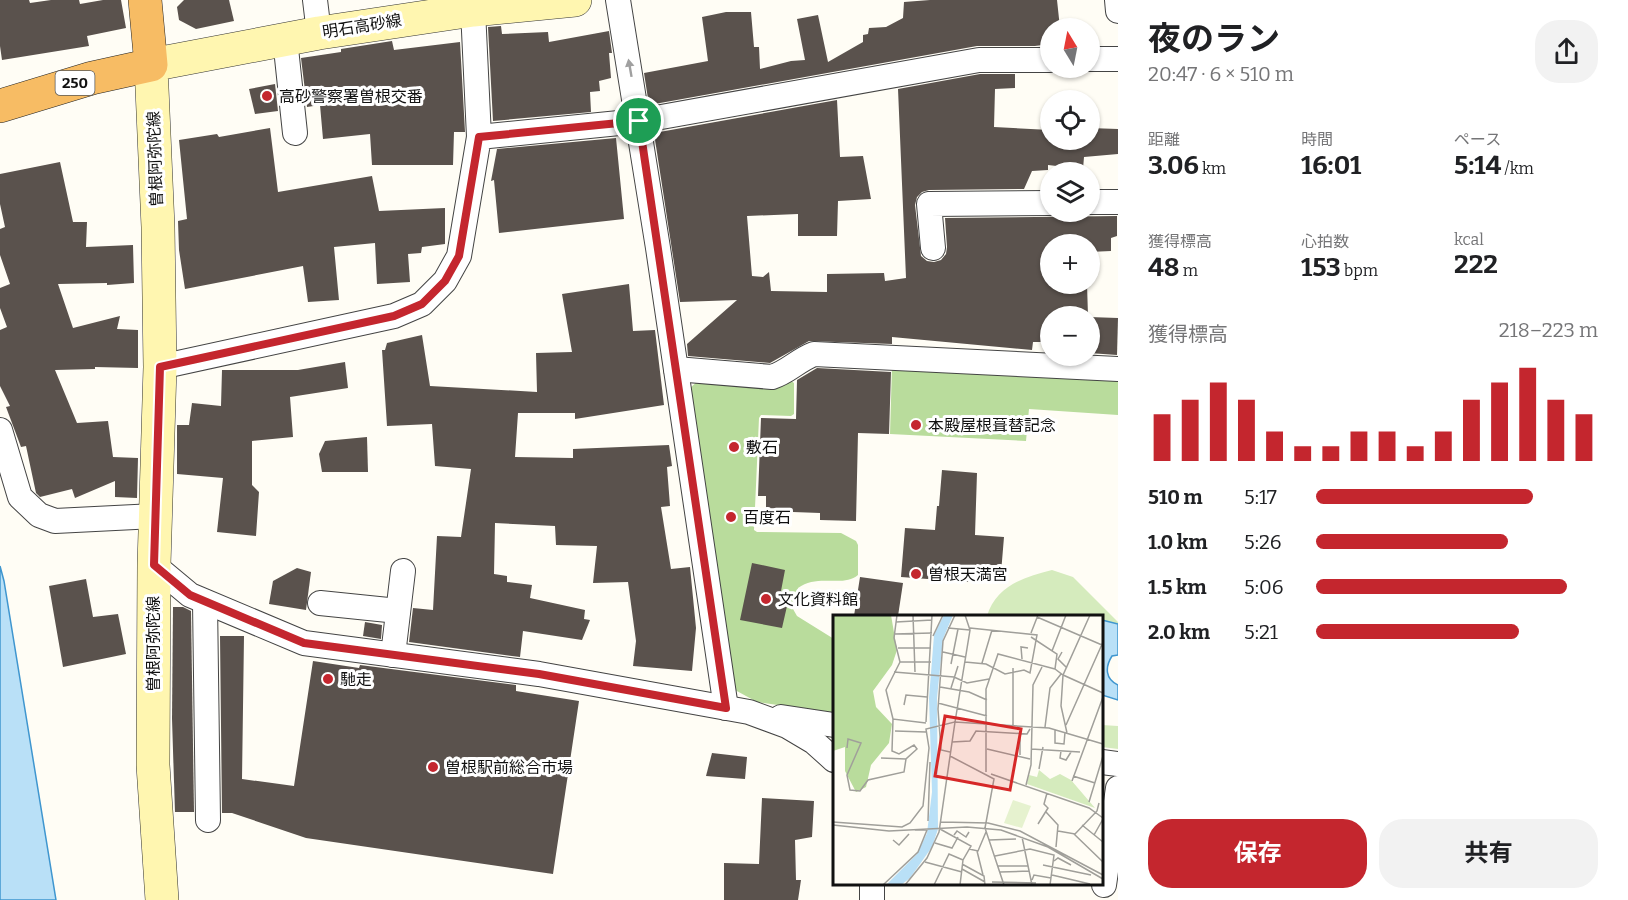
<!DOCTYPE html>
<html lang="ja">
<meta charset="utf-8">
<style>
body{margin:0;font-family:Bitter,"Noto Sans JP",serif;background:#f2f2f2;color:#202124;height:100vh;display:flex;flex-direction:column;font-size:22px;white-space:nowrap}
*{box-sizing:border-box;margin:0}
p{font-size:20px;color:#757577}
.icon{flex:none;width:33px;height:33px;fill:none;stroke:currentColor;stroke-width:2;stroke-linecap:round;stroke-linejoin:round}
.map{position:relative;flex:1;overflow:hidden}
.drawer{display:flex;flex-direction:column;background:#fff;width:510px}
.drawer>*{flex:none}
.needle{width:39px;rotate:350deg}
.tools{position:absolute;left:1040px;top:18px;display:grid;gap:12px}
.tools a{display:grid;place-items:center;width:60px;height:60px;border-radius:50%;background:#fff;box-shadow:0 2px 4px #0004;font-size:30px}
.pin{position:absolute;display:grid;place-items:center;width:51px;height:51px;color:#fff;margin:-26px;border:3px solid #fff;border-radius:50%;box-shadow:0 2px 6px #0007}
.round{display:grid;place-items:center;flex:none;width:63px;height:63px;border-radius:24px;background:#f2f2f2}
.headline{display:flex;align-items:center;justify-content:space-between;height:102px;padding:0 30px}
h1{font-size:33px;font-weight:700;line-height:45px}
.stats{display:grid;grid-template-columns:repeat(3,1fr);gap:9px;height:102px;padding:6px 30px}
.stats div{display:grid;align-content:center}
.stats b{font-size:26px;font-weight:700}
.stats small{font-size:16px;font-weight:400}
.stats p{font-size:16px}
.chart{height:168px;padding:12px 30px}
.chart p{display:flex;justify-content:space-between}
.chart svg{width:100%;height:108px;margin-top:6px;stroke:#c4262e;stroke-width:6}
.cta{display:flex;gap:12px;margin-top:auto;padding:12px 30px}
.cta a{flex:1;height:69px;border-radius:24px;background:#c4262e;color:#fff;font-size:24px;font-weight:700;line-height:69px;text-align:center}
.cta a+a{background:#f2f2f2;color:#202124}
ul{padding:0 30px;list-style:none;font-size:20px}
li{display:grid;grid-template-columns:96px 72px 1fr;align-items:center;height:45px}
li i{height:15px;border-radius:8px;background:#c4262e}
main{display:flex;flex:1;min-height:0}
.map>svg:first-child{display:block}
</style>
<main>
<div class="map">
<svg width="1118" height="900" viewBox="0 0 1118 900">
<rect width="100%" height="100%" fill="#fffdf5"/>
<g fill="#d5ebbd">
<path d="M1052,570L1073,577L1118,622V624L1102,620V616H987C996,586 1024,577 1052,570Z"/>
<path d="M1102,725L1118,726V749L1102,747Z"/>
</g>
<g fill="#b9dc9c">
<path d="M892,366L1118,378V415L1029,409L1026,441L890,434Z"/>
<path d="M700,379L790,380L794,383V414L791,416L761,415L759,418L754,530L757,532L841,533L856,541L858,545V575C843,588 818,573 798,588L793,609L797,616L834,639V713L757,702L735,690L689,389Z"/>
</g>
<g fill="#b9e0f7" stroke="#3f96cf" stroke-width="1.5">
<path d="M0,566L4,581L56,900H0Z"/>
<path d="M1102,620L1118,624V655L1112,656C1105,667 1105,679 1118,685V700L1102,695Z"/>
</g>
<g fill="#5a524d">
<path d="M0,0H29L30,3L51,0H79L80,4L103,0H121L126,28L87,36L89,46L2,60L0,46Z"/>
<path d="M184,0H229L234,21L196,29L179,20L177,7Z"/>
<path d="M930,0H1057L1060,28H1050V44L1035,46H977L649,105L644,73L708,61L702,17L726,12H751L754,47H759L760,69L791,61L805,60L797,19L818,15L828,62L863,42V35L868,34L869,28L886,27L903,18L904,2Z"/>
<path d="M501,26L502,34L548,32L549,42L609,31L612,53H609L611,78L599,81L600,91L590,92L591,112L493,121L488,27Z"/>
<path d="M392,41L394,50L460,42L465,132H454L453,165H372L370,134L323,139L320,105L307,107L301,58L341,52V49Z"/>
<path d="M980,74H1015V88L995,89L994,127L1050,130V140H1089V128L1118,129V154L1084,157L1083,169L1048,165V170L1032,171L1024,189L929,190L922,192L917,197L915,205L921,256L927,261L934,262L941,260L946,254L947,247L945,218L1117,216V236L1111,238V251L1089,252V244H1050V284H1087L1088,316H1050V342H1033L1032,350L892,337V344L809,341L770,363L688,356L687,344L737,300L680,302L654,133L837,100L840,157L863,156L871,199L838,201L837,236H798V214L747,216L752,276L763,277L769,272L771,291L827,292V274L884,273L885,281L906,278L898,89Z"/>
<path d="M275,84L278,111L255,114L249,89Z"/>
<path d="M270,128L278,192L372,176L379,211L445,208V244L422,247L421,253L408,254L410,282L377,284L375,243L334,247L339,300L308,302L303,266L185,289L179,250L178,221L187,219L179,140L217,134L219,137Z"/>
<path d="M616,138L624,219L499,233L494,180L491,181L497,149Z"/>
<path d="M60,162L73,222H87L86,247L133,245L134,283L107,285V283L58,284L73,328L120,316L117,329L138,330V368L95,367V369L55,370L77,423L108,421L113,457L138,458L137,498L115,497V481L75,498L72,489L40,497L36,493L26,446L21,447L6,407L10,406L0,386V330L7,327L0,308V288L10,284L0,255V229L5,227L0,204V174Z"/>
<path d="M629,284L633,331L655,330L664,405L575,419V413H518L515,457L573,458V449L669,445L672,466L667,467L670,506L661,507L671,569L690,567L696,628L692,671L633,666L636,641L628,582L593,583L597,546L556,545L555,526L495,523L494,574L507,576V582L532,585L530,598L585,610L584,619L590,620L582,640L523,631L520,657L409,642L413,608L433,610L437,536L461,537L471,469L435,466L432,424L387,426L382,350H385L387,343L422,335L430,386L537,392L536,353L572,352L562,294Z"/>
<path d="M1089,317L1118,318L1117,355L1089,353Z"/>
<path d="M345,362L348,388L290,397L293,437L252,441V485L259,492L256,536L217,532L223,478L177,474V425H189L192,403L221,406L222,370H298Z"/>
<path d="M817,368L891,372L889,434L858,433L856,521L820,520V513L766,511V496H758L761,418L796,419L797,380Z"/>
<path d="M367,437L368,472H322L319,454L325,441Z"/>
<path d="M942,470L977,473L975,535L1004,537L1001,573L969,571L968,582L901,577L905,528L935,530L937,506H939Z"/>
<path d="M752,563L785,570L781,591L790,593L782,628L740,620Z"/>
<path d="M297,568L311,572L306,610L269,604L273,581Z"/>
<path d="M860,577L903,583L898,616H854Z"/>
<path d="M86,579L93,617L118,614L126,654L63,667L49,586Z"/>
<path d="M173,607H183L191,611L194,812H175L172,719Z"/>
<path d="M365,622L382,625L381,639L363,636Z"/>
<path d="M220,636H244L242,779L294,786L313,661L359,668L360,665L516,685V691L579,701L553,874L306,838L232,813H222Z"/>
<path d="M712,753L747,757L745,779L706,776Z"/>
<path d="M762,798L814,801L812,837L795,840L796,880H801L798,900H724V863L759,864Z"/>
</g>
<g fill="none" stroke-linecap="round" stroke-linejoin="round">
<defs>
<g id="minor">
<path d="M315,0L319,33"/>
<path d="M618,0L658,248L726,708"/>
<path d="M1117,0L1118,11"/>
<path d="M473,10L479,137"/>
<path d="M285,39L295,133"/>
<path d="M1089,59H1118"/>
<path d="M1089,202H1118"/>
<path d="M933,248L929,204L1050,203"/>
<path d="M160,367L394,316L422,304L445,281L459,256L479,137L639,121L979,60H1050"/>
<path d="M676,369L772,377C788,372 798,360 814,354L1118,369"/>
<path d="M0,430L20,497L39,515L55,521L155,516"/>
<path d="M154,565L190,595L304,643L539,674L749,712L787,726L814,742L834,760"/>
<path d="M205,602L208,820"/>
<path d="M320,603L398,611"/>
<path d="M393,655L403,571"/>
<path d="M781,717L834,725"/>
<path d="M1102,762L1118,764"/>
<path d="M872,884V900"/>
<path d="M1104,885L1118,788"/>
</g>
<path id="secondary" d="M162,900L153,765L154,565L160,367L158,227L151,65L319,33L473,10L575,0"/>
<path id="trunk" d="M0,106L92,78L151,65L145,0"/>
</defs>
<use href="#minor" stroke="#444" stroke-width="26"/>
<use href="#secondary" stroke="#333" stroke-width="34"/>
<use href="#trunk" stroke="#222" stroke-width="34"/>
<use href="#minor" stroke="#fff" stroke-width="24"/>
<use href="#secondary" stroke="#fff6b0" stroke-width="33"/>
<use href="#trunk" stroke="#f7bc64" stroke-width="33"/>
</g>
<defs><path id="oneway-solid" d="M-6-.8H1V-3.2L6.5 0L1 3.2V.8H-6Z" transform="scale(1.5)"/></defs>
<use fill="#a0a0a0" href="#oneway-solid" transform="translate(630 68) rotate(-100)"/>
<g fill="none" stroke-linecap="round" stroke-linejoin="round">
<defs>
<path id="route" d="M639,121L726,708L539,674L304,643L190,595L154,565L160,367L394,316L422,304L445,281L459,256L479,137Z"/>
</defs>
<use href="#route" stroke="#fff" stroke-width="12"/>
<use href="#route" stroke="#c4262e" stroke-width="8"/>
</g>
<g fill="#c4262e" stroke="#fff" stroke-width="2">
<circle cx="267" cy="96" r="6"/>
<circle cx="916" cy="425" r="6"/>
<circle cx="734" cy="447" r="6"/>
<circle cx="731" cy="517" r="6"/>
<circle cx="916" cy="574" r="6"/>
<circle cx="766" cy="599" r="6"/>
<circle cx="328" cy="679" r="6"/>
<circle cx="433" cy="767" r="6"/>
</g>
<g text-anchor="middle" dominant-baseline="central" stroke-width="6" stroke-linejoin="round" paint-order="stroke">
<rect fill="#fff" stroke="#585858" stroke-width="1.5" x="55.5" y="71" width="39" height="24" rx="4.5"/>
<g font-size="15" font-weight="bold" fill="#111">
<text x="75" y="83">250</text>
</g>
<g font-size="16" fill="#111" stroke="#fff">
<text transform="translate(362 26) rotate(-9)">明石高砂線</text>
<text transform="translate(155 159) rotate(-92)">曽根阿弥陀線</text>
<text transform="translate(153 644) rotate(-90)">曽根阿弥陀線</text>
</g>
<g font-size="16" fill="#111" stroke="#fff" text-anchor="start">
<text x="279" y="96">高砂警察署曽根交番</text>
<text x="928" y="425">本殿屋根葺替記念</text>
<text x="746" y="447">敷石</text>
<text x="743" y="517">百度石</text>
<text x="928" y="574">曽根天満宮</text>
<text x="778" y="599">文化資料館</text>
<text x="340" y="679">馳走</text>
<text x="445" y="767">曽根駅前総合市場</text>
</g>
</g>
<g transform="translate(833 615)">
<rect width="270" height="270" fill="#fffdf5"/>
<path d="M206,155L217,164L227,159L238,165L262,193L194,169L196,160L204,162Z" fill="#d5ebbd"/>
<path d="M0,0H58L64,35L59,50L40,76L43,92L59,109L56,128L38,150L33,172L23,177L12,156V132L0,136Z" fill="#b9dc9c"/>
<path d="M180,185L198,191L189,213L171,208Z" fill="#e6f2cf"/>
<path d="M111,0H120L110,24L104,83L105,214L99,232L77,263L68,270H53L84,239L94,218L99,177L96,83L101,20Z" fill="#b9e0f7"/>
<path fill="none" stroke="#a09f9a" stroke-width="1.5" d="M80,0L82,57M204,2L269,30M63,7L99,5M115,13L137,15M198,18L205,0M61,19L99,18M100,21L110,0M198,22L224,39L222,54L230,60L257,0M65,33H98M219,36L233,0M110,37L132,42M229,37L225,44L234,53M189,44L188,32L195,33M67,47H98M132,47L153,49L172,59L191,55L197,58L204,20L137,13M149,48L159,15M118,49L125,14M180,53V110M61,57L121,62M121,62L134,68L156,64M107,72L136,77L154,85M118,73L125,51M105,88L154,101M71,90L73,80L94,82M60,104L53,75L67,47L61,23L64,0M93,107L99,0M233,110L270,27M212,112L217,73L228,59M222,115V128L231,129L232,117M62,116L93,117M234,118L228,91L230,60L270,78M119,127L137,126L143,116L194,119L197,114M14,133L15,124L28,128L14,160L17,175L27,176L35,165L71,157L73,144L84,134L81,130L66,139L59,136L60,104L93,108M154,134L197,144M198,134L247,137M228,136L227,143L233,145L238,137M117,137L108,135L105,94L110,26L122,0M187,140V117M117,141L161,164L152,213L171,270M48,143L73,144M206,154L210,132M153,157V74L165,39L222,54M158,159L256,193L270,203M240,161L262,168M239,166L270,82M193,170L198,150L200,70L209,52M256,187L270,141M213,197L225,210L223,232M95,206L97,147M0,207L69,212L77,208L90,191L96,133L93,114L122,107L137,15L132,0M108,207L155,208L187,216L270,260M205,209L215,193L211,189L214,178M0,210L56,216L134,212L168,215L215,232L270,264M249,210L270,227M107,214L138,231L130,245L127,270M225,216L242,219L264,196L266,188M241,219L270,247M121,220L124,216L133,222L136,217M261,220L270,204M189,222L199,270M60,225L66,230L76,219M156,225L183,224M102,228L119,233L125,222M136,234L145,236L153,217M144,236L150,260M162,241L197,234L221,240L217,270M221,246L225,243L238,250M92,247L129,257M129,249L151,261L152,270M210,250L258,260M165,251H195M129,254L152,267M167,257L196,256M219,260L257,269M199,265L201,260L218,263M159,267L203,268M50,270L85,237L94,215H82M72,270L94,243L106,217L122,107L216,113L270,129M101,270L116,239L130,245"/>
<path fill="#d62828" fill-opacity="0.15" stroke="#d62828" stroke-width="3" d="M112,101L188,114L177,175L102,161Z"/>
<rect width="270" height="270" fill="none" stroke="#111" stroke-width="3"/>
</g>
</svg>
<div class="tools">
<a><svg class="needle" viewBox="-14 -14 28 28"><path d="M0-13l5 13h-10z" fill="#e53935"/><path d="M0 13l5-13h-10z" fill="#757577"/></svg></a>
<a><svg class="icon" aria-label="locate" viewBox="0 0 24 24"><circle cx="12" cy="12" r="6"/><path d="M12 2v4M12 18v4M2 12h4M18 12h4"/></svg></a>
<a><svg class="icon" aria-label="layers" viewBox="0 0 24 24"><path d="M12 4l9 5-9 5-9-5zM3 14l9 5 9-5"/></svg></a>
<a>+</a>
<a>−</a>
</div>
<div class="pin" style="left:639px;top:121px;background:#1e9e55"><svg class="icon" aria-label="arrive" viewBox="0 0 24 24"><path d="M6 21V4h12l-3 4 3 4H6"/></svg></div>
</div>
<section class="drawer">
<div class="headline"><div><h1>夜のラン</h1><p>20:47 · 6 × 510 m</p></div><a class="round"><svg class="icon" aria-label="share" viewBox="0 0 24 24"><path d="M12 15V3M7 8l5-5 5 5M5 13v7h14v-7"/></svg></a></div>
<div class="stats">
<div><p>距離</p><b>3.06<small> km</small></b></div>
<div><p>時間</p><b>16:01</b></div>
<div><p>ペース</p><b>5:14<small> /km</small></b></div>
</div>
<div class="stats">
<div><p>獲得標高</p><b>48<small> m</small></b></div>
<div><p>心拍数</p><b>153<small> bpm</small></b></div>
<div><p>kcal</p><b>222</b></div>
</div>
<div class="chart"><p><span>獲得標高</span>218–223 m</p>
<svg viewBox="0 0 160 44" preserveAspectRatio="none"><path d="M5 44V25M15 44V19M25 44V12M35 44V19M45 44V32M55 44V38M65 44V38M75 44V32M85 44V32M95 44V38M105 44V32M115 44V19M125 44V12M135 44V6M145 44V19M155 44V25"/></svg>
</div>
<ul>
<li><b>510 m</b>5:17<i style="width:77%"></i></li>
<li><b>1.0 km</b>5:26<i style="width:68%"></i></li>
<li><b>1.5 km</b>5:06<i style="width:89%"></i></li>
<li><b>2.0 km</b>5:21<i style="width:72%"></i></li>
</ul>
<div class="cta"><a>保存</a><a>共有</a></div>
</section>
</main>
